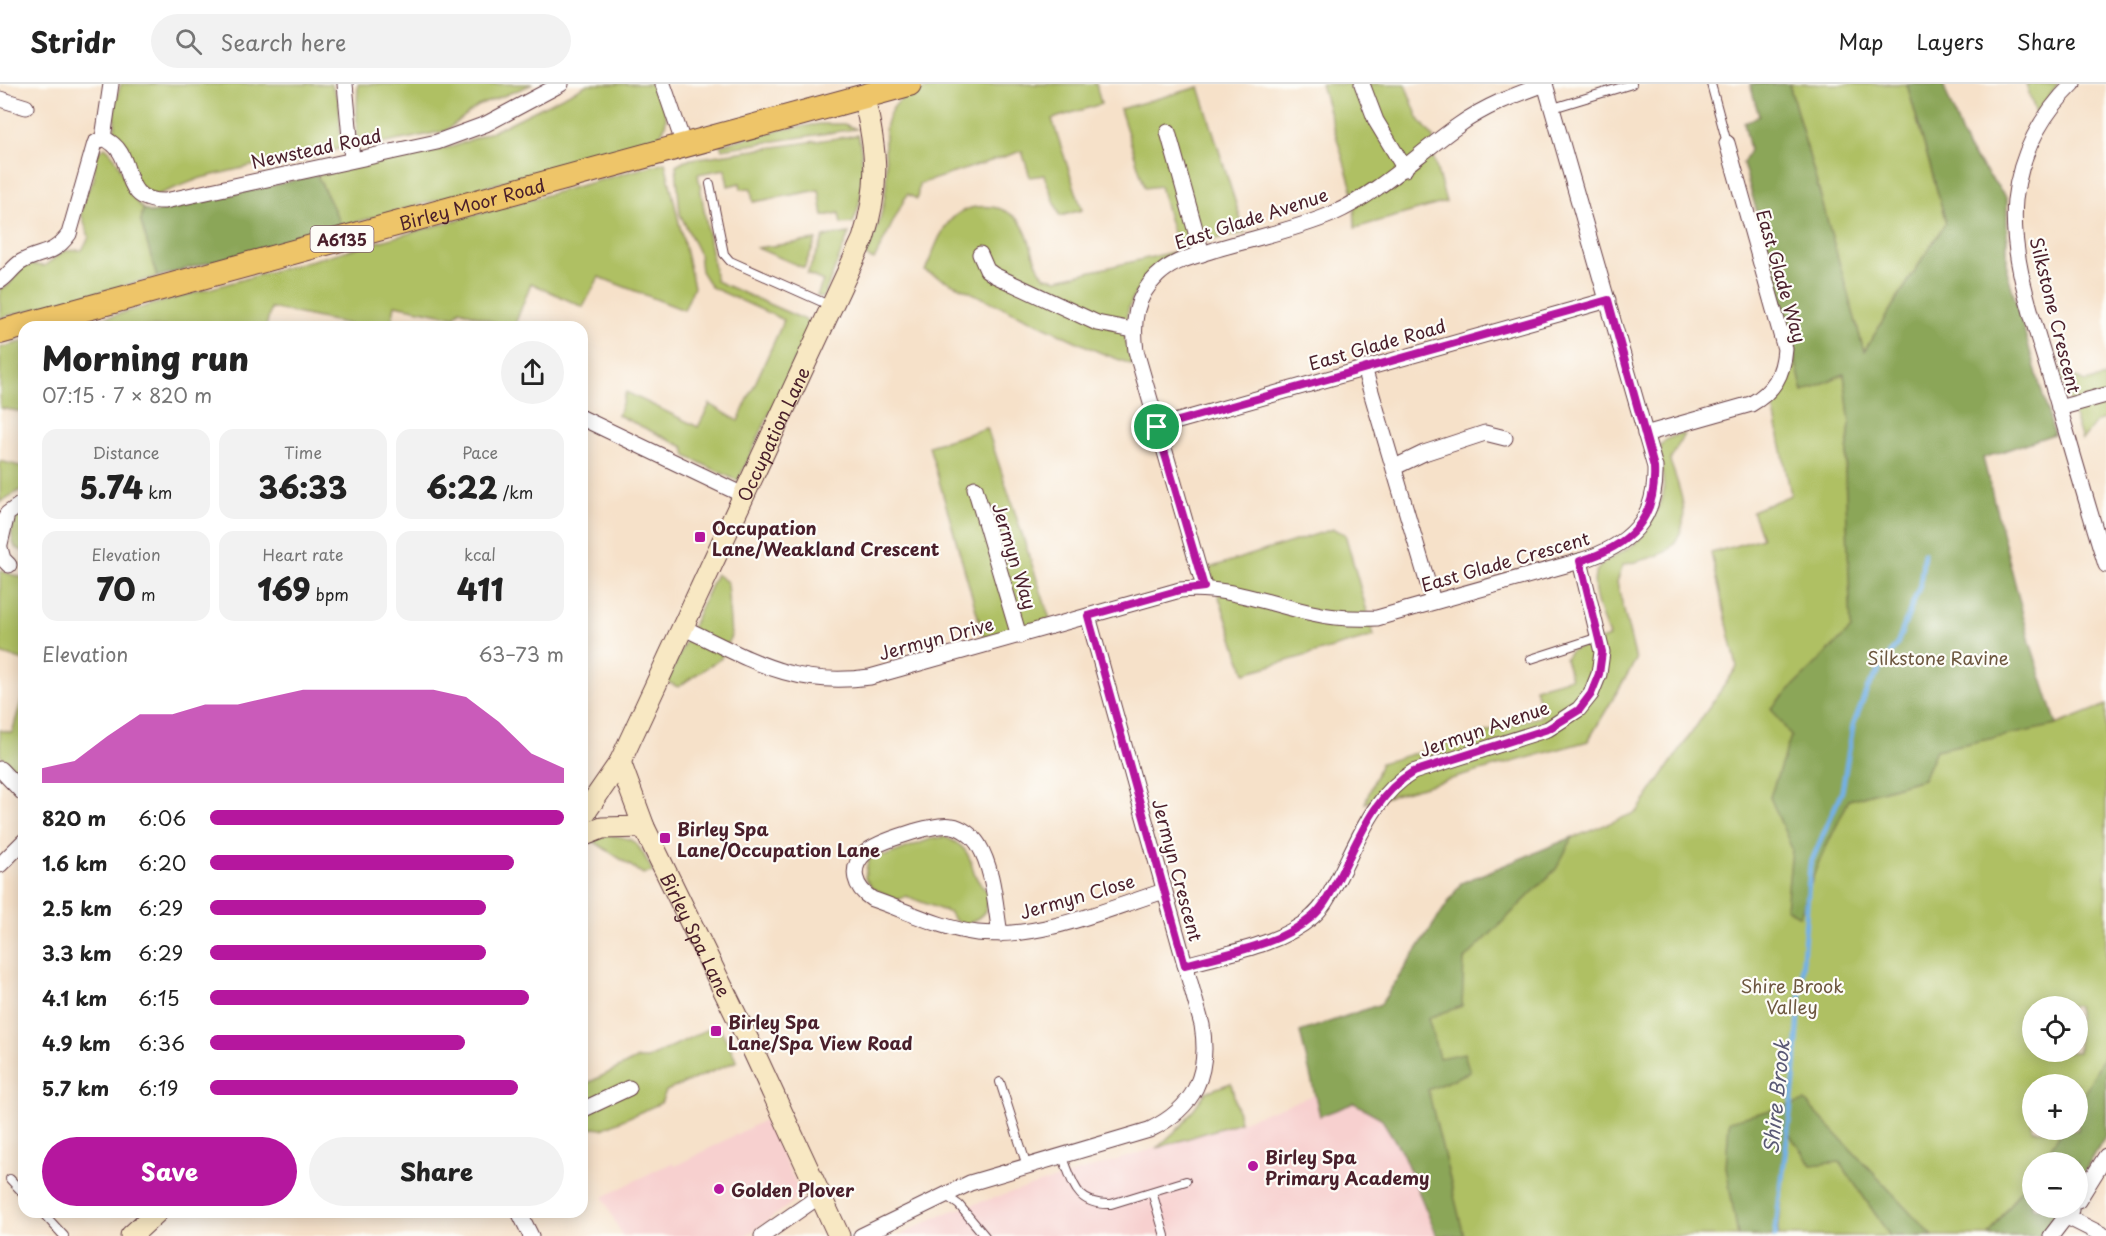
<!DOCTYPE html>
<meta charset="utf-8">
<style>
body{margin:0;font-family:"Playpen Sans",sans-serif;background:#f2f2f2;color:#222;height:100vh;display:flex;flex-direction:column;font-size:22px;white-space:nowrap}
*{box-sizing:border-box;margin:0}
p{font-size:20px;color:#767676}
.icon{flex:none;width:33px;height:33px;fill:none;stroke:currentColor;stroke-width:2;stroke-linecap:round;stroke-linejoin:round}
.map{position:relative;flex:1;overflow:hidden}
.drawer{position:absolute;left:18px;top:237px;width:570px;height:897px;display:flex;flex-direction:column;background:#fff;border-radius:18px;box-shadow:0 3px 15px #0003}
.drawer>*{flex:none}
.buttons{position:absolute;left:2022px;top:912px;display:grid;gap:12px}
.buttons a{display:grid;place-items:center;width:66px;height:66px;border-radius:50%;background:#fff;box-shadow:0 3px 15px #0003;font-size:30px}
.pin{position:absolute;display:grid;place-items:center;width:51px;height:51px;color:#fff;margin:-26px;border:3px solid #fff;border-radius:50%;box-shadow:0 2px 6px #0007}
.round{display:grid;place-items:center;flex:none;width:63px;height:63px;border-radius:32px;background:#f2f2f2}
.overview{display:flex;align-items:center;justify-content:space-between;height:102px;padding:0 24px}
h1{font-size:33px;font-weight:800;line-height:45px}
.stats{display:grid;grid-template-columns:repeat(3,1fr);gap:9px;height:102px;padding:6px 24px}
.stats div{display:grid;align-content:center;border-radius:15px;background:#f2f2f2;text-align:center}
.stats b{font-size:30px;font-weight:800}
.stats small{font-size:16px;font-weight:400}
.stats p{font-size:16px}
.chart{height:168px;padding:12px 24px}
.chart p{display:flex;justify-content:space-between}
.chart svg{width:100%;height:108px;margin-top:6px;fill:#b5179e;opacity:.7}
.button{display:flex;gap:12px;margin-top:auto;padding:12px 24px}
.button a{flex:1;height:69px;border-radius:36px;background:#b5179e;color:#fff;font-size:24px;font-weight:800;line-height:69px;text-align:center}
.button a+a{background:#f2f2f2;color:#222}
ul{padding:0 24px;list-style:none;font-size:20px}
li{display:grid;grid-template-columns:96px 72px 1fr;align-items:center;height:45px}
li i{height:15px;border-radius:8px;background:#b5179e}
header{display:flex;align-items:center;gap:36px;box-sizing:border-box;height:84px;padding:0 30px;background:#fff;border-bottom:2px solid #e0e0e0}
header strong{font-size:28px}
nav{display:flex;gap:33px;margin-inline-start:auto;font-size:21px}
.search{width:420px;height:54px;background:#f2f2f2;display:flex;align-items:center;gap:15px;box-sizing:border-box;padding:0 21px;border-radius:33px;color:#767676;font-size:22px}
.map>svg:first-child{display:block}
</style>
<header>
<strong>Stridr</strong>
<div class="search"><svg class="icon" aria-label="search" viewBox="0 0 24 24"><circle cx="10" cy="10" r="6"/><path d="M15 15l6 6"/></svg>Search here</div>
<nav><a>Map</a><a>Layers</a><a>Share</a></nav>
</header>
<div class="map">
<svg width="2106" height="1152" viewBox="0 0 2106 1152">
<rect width="100%" height="100%" fill="#fdfcf7"/>
<filter id="ink" filterUnits="userSpaceOnUse"><feTurbulence type="fractalNoise" baseFrequency=".0167" numOctaves="2"/><feDisplacementMap in="SourceGraphic" scale="12" xChannelSelector="R" yChannelSelector="G"/><feConvolveMatrix kernelMatrix="1 2 1 2 8 2 1 2 1" color-interpolation-filters="sRGB"/></filter>
<filter id="wash" filterUnits="userSpaceOnUse"><feTurbulence type="fractalNoise" baseFrequency=".008" numOctaves="4" result="noise"/><feDisplacementMap in="SourceGraphic" scale="24" xChannelSelector="R" yChannelSelector="G"/><feGaussianBlur stdDeviation="1.35" result="paint"/><feColorMatrix in="noise" values="0 0 0 0 0 0 0 0 0 0 0 0 0 0 0 0 0 1.4 0 .05"/><feComposite in="paint" operator="in"/></filter>
<g filter="url(#wash)">
<rect width="100%" height="100%" fill="#f6e1c9"/>
<g fill="#f7d0cf">
<path d="M1314,1011L1320,1031L1354,1019L1381,1034L1402,1068L1437,1152H899L942,1130L1240,1038Z"/>
<path d="M764,1036L800,1107L792,1119L746,1152H622L603,1113L658,1085L673,1079L675,1082Z"/>
</g>
<g fill="#afc063" stroke="#7c7047" stroke-width="1.5" fill-rule="evenodd">
<path d="M121,0H331L339,17L341,64L295,79L276,76L201,94L154,112L136,99L128,64L115,48V19Z"/>
<path d="M358,0H533L478,22L445,47L371,62L356,52Z"/>
<path d="M588,0H655C663,21 676,41 653,57L342,142L317,91L455,62L498,45Z"/>
<path d="M949,0H1096L1101,20L1052,35L1082,126L1060,132L1044,91L1030,93L1022,67L919,100L917,115L907,110L874,176L865,172C876,150 884,126 886,102C889,69 873,35 905,12C916,5 937,3 949,0Z"/>
<path d="M1321,0H1405L1418,34L1433,53L1432,69L1446,118L1355,144L1354,112Z"/>
<path d="M1789,0H1907L1946,138L1864,268Z"/>
<path d="M2026,0H2058L2036,30Z"/>
<path d="M1199,3L1245,149C1224,154 1197,157 1178,167C1148,183 1122,218 1125,254C1126,262 1130,272 1133,281L1099,268L925,187C940,154 946,118 992,123C1002,124 1013,130 1020,138C1033,155 1031,177 1045,193L1058,195L1178,167L1160,102L1145,104L1120,25Z"/>
<path d="M820,40H844L856,45L722,65L720,61L778,46Z"/>
<path d="M858,51C865,79 865,111 853,139L841,140L839,129L823,132L819,106L753,118L751,104L741,105L740,99L728,102L725,85L698,90L716,197L812,239L738,397L686,372L684,363L618,331L626,308L698,343L710,320L738,337L784,236L711,203L701,187L699,169L680,130L676,81L685,76Z"/>
<path d="M105,63C125,78 121,105 143,125L141,138L157,193L0,234V204L8,202L24,180L44,182L64,167L82,166L89,153L81,129L86,110L94,95L95,71Z"/>
<path d="M665,78L694,203L684,226L599,193L583,223L531,199L514,243H507L460,226L454,233L395,221L391,243H362L271,224L266,243H72Z"/>
<path d="M849,149L823,214L817,212L823,197L807,190L824,153Z"/>
<path d="M816,156L804,184L757,164Z"/>
<path d="M24,257V328L0,324V264Z"/>
<path d="M1795,273L1803,308L1844,290L1850,340L1845,389L2056,641L2106,621V1051L2078,1099V1078H2032V1124H2061L2039,1152H1437L1381,920L1461,799L1637,728L1737,583L1711,469L1762,454L1752,427L1791,411L1772,317L1788,295ZM2032,922H2078V968H2032ZM2032,1000H2078V1046H2032Z"/>
<path d="M2059,286L2085,298L2106,293V335L2097,337L2082,356Z"/>
<path d="M987,344L1050,535L984,554L929,362Z"/>
<path d="M1684,350L1670,377C1680,407 1696,439 1668,466C1659,474 1635,477 1623,481L1617,498L1636,576L1588,657L1365,719L1381,679L1542,632L1535,604L1571,594L1565,575L1570,567L1609,553C1603,535 1591,510 1595,491C1599,475 1628,469 1640,455C1646,448 1652,437 1656,428C1658,422 1662,416 1663,411C1668,382 1642,356 1684,350Z"/>
<path d="M0,377L24,383V404L0,418Z"/>
<path d="M24,427V468L15,463C9,449 11,436 24,427Z"/>
<path d="M1333,445L1345,450L1374,552L1245,589L1209,484Z"/>
<path d="M0,487L24,494V577L0,569Z"/>
<path d="M716,490L727,498L731,552L721,574L678,603L667,598Z"/>
<path d="M24,607V697L0,671V646L12,649Z"/>
<path d="M605,751C638,752 639,762 653,788L643,790L593,757Z"/>
<path d="M944,753C981,766 964,788 987,807C991,825 983,834 965,840L954,836L950,829L906,812L898,816L872,804L865,794L867,781L872,770L879,769L885,772L931,755Z"/>
<path d="M718,940L737,977L666,1007L661,1019L602,1045L593,1044L582,1049V1002L636,975H647Z"/>
<path d="M1231,999L1240,1038L1157,1064L1182,1041L1206,1008Z"/>
</g>
<g fill="#8ba659" stroke="#6a6242" stroke-width="1.5">
<path d="M1750,0H1789L1864,267L1946,138L1907,0H1943L1967,64L2007,114V187L2054,350L1983,374L2030,558L2057,641L1936,666L1923,695L1849,716L1817,782L1800,832L1786,824L1792,765L1770,713L1791,652L1771,624L1851,545L1845,389L1850,340L1844,290L1803,308L1779,207L1743,79L1750,66L1744,39L1759,32Z"/>
<path d="M317,91L342,142L157,193L141,138L143,125L152,129Z"/>
<path d="M1573,753L1556,785L1464,876L1462,922L1428,934L1439,974L1464,969L1470,988L1428,1006L1464,1152H1437L1402,1068L1381,1034L1354,1019L1320,1032L1300,948L1381,920L1461,799Z"/>
<path d="M2106,968V1051L2078,1099V1078H2040L2063,1046H2078V1022Z"/>
<path d="M1805,1017L1933,1152H1890L1840,1078L1811,1081L1788,1048L1778,1152H1738L1726,1083L1729,1037Z"/>
<path d="M2032,1089V1124H2061L2039,1152H1988Z"/>
</g>
<g fill="none" stroke-linecap="round" stroke-linejoin="round">
<path stroke="#73b1e5" stroke-width="5" d="M1775,1152L1794,998L1810,781L1842,707L1853,642L1867,605L1897,560L1920,501L1924,469"/>
</g>
</g>
<g filter="url(#ink)">
<g fill="none" stroke-linecap="round" stroke-linejoin="round">
<defs>
<g id="lane">
<path d="M1711,0L1727,59"/>
<path d="M1553,24L1632,0"/>
<path d="M710,100L724,170L730,177L831,222"/>
<path d="M1531,575L1599,553"/>
<path d="M1000,998L1027,1082"/>
<path d="M1062,1071C1074,1100 1075,1121 1111,1120L1186,1097"/>
<path d="M10,1095L24,1110"/>
<path d="M1152,1108L1165,1152"/>
<path d="M945,1111L959,1121L985,1152"/>
<path d="M42,1128L64,1152"/>
</g>
<g id="street">
<path d="M345,0L352,75"/>
<path d="M663,0L684,61"/>
<path d="M1362,0L1376,37L1405,85"/>
<path d="M2073,0C2041,31 2020,71 2015,116C2010,174 2033,234 2049,289C2068,353 2086,417 2106,481"/>
<path d="M0,15L26,23"/>
<path d="M1168,48L1202,170"/>
<path d="M103,54C141,70 114,118 165,117L437,58L486,40L561,0"/>
<path d="M980,170L987,186L994,191L1097,239L1133,246"/>
<path d="M0,197C8,192 13,183 21,178C42,166 52,173 69,150L95,59L103,54L111,0"/>
<path d="M1364,284L1433,517"/>
<path d="M2059,324L2106,311"/>
<path d="M582,334L743,411"/>
<path d="M1157,343L1608,216"/>
<path d="M1645,350L1751,320C1774,307 1783,291 1785,265L1727,59"/>
<path d="M1395,383L1424,369L1485,349L1505,354"/>
<path d="M975,404L1019,552"/>
<path d="M0,460L7,430L24,418"/>
<path d="M0,464L3,475L9,481"/>
<path d="M1204,503L1136,267C1132,238 1135,213 1157,192C1173,176 1193,173 1214,166C1253,154 1295,146 1332,130C1381,108 1416,71 1459,41C1485,22 1515,11 1545,0"/>
<path d="M682,543C750,575 792,604 870,593L1180,506C1225,501 1268,520 1312,529C1333,534 1355,535 1377,534L1580,477C1629,462 1657,436 1655,383L1545,0"/>
<path d="M0,685L24,710"/>
<path d="M0,781L24,757"/>
<path d="M1000,850C995,821 994,786 978,760C973,752 961,743 952,742C936,739 877,757 865,769C848,785 855,804 872,815C905,826 942,845 977,849C1040,855 1105,826 1164,807"/>
<path d="M1185,881C1227,869 1278,862 1312,833C1324,823 1331,808 1338,795C1358,757 1374,711 1413,688L1548,645L1579,625L1591,610L1599,590L1602,568L1580,477"/>
<path d="M582,1026L629,1004"/>
<path d="M2078,1117L2106,1072"/>
<path d="M519,1128L531,1152"/>
<path d="M2067,1133L2105,1152"/>
<path d="M762,1152L821,1111"/>
<path d="M861,1152L970,1099L1149,1046C1195,1024 1210,990 1202,941L1088,532"/>
<path d="M2051,1152L2071,1126"/>
</g>
<g id="secondary">
<path id="s1" d="M620,678L644,743L752,964L839,1152"/>
<path id="s2" d="M582,733L620,678L863,155C880,102 877,67 864,14"/>
<path d="M582,752L602,744L644,743"/>
<path d="M131,1152L157,1128"/>
</g>
<g id="primary">
<path id="s3" d="M0,248L909,0"/>
</g>
</defs>
<use href="#lane" stroke="#643c43" stroke-width="10"/>
<use href="#street" stroke="#643c43" stroke-width="17"/>
<use href="#secondary" stroke="#643c43" stroke-width="23"/>
<use href="#primary" stroke="#643c43" stroke-width="26"/>
<use href="#lane" stroke="#fff" stroke-width="8"/>
<use href="#street" stroke="#fff" stroke-width="15"/>
<use href="#secondary" stroke="#f8e8c3" stroke-width="21"/>
<use href="#primary" stroke="#eec569" stroke-width="24"/>
</g>
</g>
<g fill="none" stroke-linecap="round" stroke-linejoin="round" filter="url(#ink)">
<defs>
<path id="route" d="M1608,216L1654,383C1657,436 1629,462 1580,477L1602,568L1599,590L1591,610L1579,626L1548,645L1413,688C1374,711 1358,757 1338,795C1331,808 1324,823 1312,833C1278,862 1227,869 1185,881L1088,532L1180,506L1204,503L1157,343Z"/>
</defs>
<use href="#route" stroke="#fff" stroke-width="12"/>
<use href="#route" stroke="#b5179e" stroke-width="8"/>
</g>
<g fill="#b5179e" stroke="#fdfcf7" stroke-width="2">
<rect x="694" y="447" width="12" height="12" rx="3"/>
<rect x="659" y="748" width="12" height="12" rx="3"/>
<rect x="710" y="941" width="12" height="12" rx="3"/>
<circle cx="1253" cy="1082" r="6"/>
<circle cx="719" cy="1105" r="6"/>
</g>
<g text-anchor="middle" dominant-baseline="central" stroke-width="4.5" stroke-linejoin="round" paint-order="stroke">
<rect fill="#fdfcf7" stroke="#806168" stroke-width="1.5" x="310.5" y="142" width="63" height="26" rx="4.5"/>
<g font-size="16" font-weight="bold" fill="#4a1f2b">
<text x="342" y="155">A6135</text>
</g>
<g font-size="18" fill="#4a1f2b" stroke="#fdfcf7">
<text transform="translate(316 64) rotate(-12)">Newstead Road</text>
<text stroke="none"><textPath href="#s3" startOffset="489">Birley Moor Road</textPath></text>
<text transform="translate(1251 134) rotate(-18)">East Glade Avenue</text>
<text transform="translate(1782 192) rotate(74)">East Glade Way</text>
<text transform="translate(2056 231) rotate(76)">Silkstone Crescent</text>
<text transform="translate(1377 260) rotate(-16)">East Glade Road</text>
<text stroke="none"><textPath href="#s2" startOffset="429">Occupation Lane</textPath></text>
<text transform="translate(1015 472) rotate(73)">Jermyn Way</text>
<text transform="translate(1505 477) rotate(-16)">East Glade Crescent</text>
<text transform="translate(936 554) rotate(-15)">Jermyn Drive</text>
<text transform="translate(1484 644) rotate(-19)">Jermyn Avenue</text>
<text transform="translate(1178 786) rotate(75)">Jermyn Crescent</text>
<text transform="translate(1077 812) rotate(-16)">Jermyn Close</text>
<text stroke="none"><textPath href="#s1" startOffset="189">Birley Spa Lane</textPath></text>
</g>
<g font-size="18" font-weight="bold" fill="#4a1f2b" stroke="#fdfcf7" text-anchor="start">
<text x="712" y="443">Occupation<tspan x="712" dy="21">Lane/Weakland Crescent</tspan></text>
<text x="677" y="744">Birley Spa<tspan x="677" dy="21">Lane/Occupation Lane</tspan></text>
<text x="728" y="937">Birley Spa<tspan x="728" dy="21">Lane/Spa View Road</tspan></text>
<text x="1265" y="1072">Birley Spa<tspan x="1265" dy="21">Primary Academy</tspan></text>
<text x="731" y="1105">Golden Plover</text>
</g>
<g font-size="18" fill="#6d573f" stroke="#fdfcf7">
<text x="1938" y="573">Silkstone Ravine</text>
<text x="1792" y="901">Shire Brook<tspan x="1792" dy="21">Valley</tspan></text>
</g>
<g font-size="20" font-style="italic" fill="#5a5975" stroke="#fdfcf7">
<text transform="translate(1776 1013) rotate(-84)">Shire Brook</text>
</g>
</g>
</svg>
<div class="buttons">
<a><svg class="icon" aria-label="locate" viewBox="0 0 24 24"><circle cx="12" cy="12" r="6"/><path d="M12 2v4M12 18v4M2 12h4M18 12h4"/></svg></a>
<a>+</a>
<a>−</a>
</div>
<div class="pin" style="left:1157px;top:343px;background:#1e9e55"><svg class="icon" aria-label="arrive" viewBox="0 0 24 24"><path d="M6 21V4h12l-3 4 3 4H6"/></svg></div>
<section class="drawer">
<div class="overview"><div><h1>Morning run</h1><p>07:15 · 7 × 820 m</p></div><a class="round"><svg class="icon" aria-label="share" viewBox="0 0 24 24"><path d="M12 15V3M7 8l5-5 5 5M5 13v7h14v-7"/></svg></a></div>
<div class="stats">
<div><p>Distance</p><b>5.74<small> km</small></b></div>
<div><p>Time</p><b>36:33</b></div>
<div><p>Pace</p><b>6:22<small> /km</small></b></div>
</div>
<div class="stats">
<div><p>Elevation</p><b>70<small> m</small></b></div>
<div><p>Heart rate</p><b>169<small> bpm</small></b></div>
<div><p>kcal</p><b>411</b></div>
</div>
<div class="chart"><p><span>Elevation</span>63–73 m</p>
<svg viewBox="0 0 160 44" preserveAspectRatio="none"><path d="M0 44V38L10 35L20 25L30 16L40 16L50 12L60 12L70 9L80 6L90 6L100 6L110 6L120 6L130 9L140 19L150 32L160 38V44z"/></svg>
</div>
<ul>
<li><b>820 m</b>6:06<i style="width:100%"></i></li>
<li><b>1.6 km</b>6:20<i style="width:86%"></i></li>
<li><b>2.5 km</b>6:29<i style="width:78%"></i></li>
<li><b>3.3 km</b>6:29<i style="width:78%"></i></li>
<li><b>4.1 km</b>6:15<i style="width:90%"></i></li>
<li><b>4.9 km</b>6:36<i style="width:72%"></i></li>
<li><b>5.7 km</b>6:19<i style="width:87%"></i></li>
</ul>
<div class="button"><a>Save</a><a>Share</a></div>
</section>
</div>
